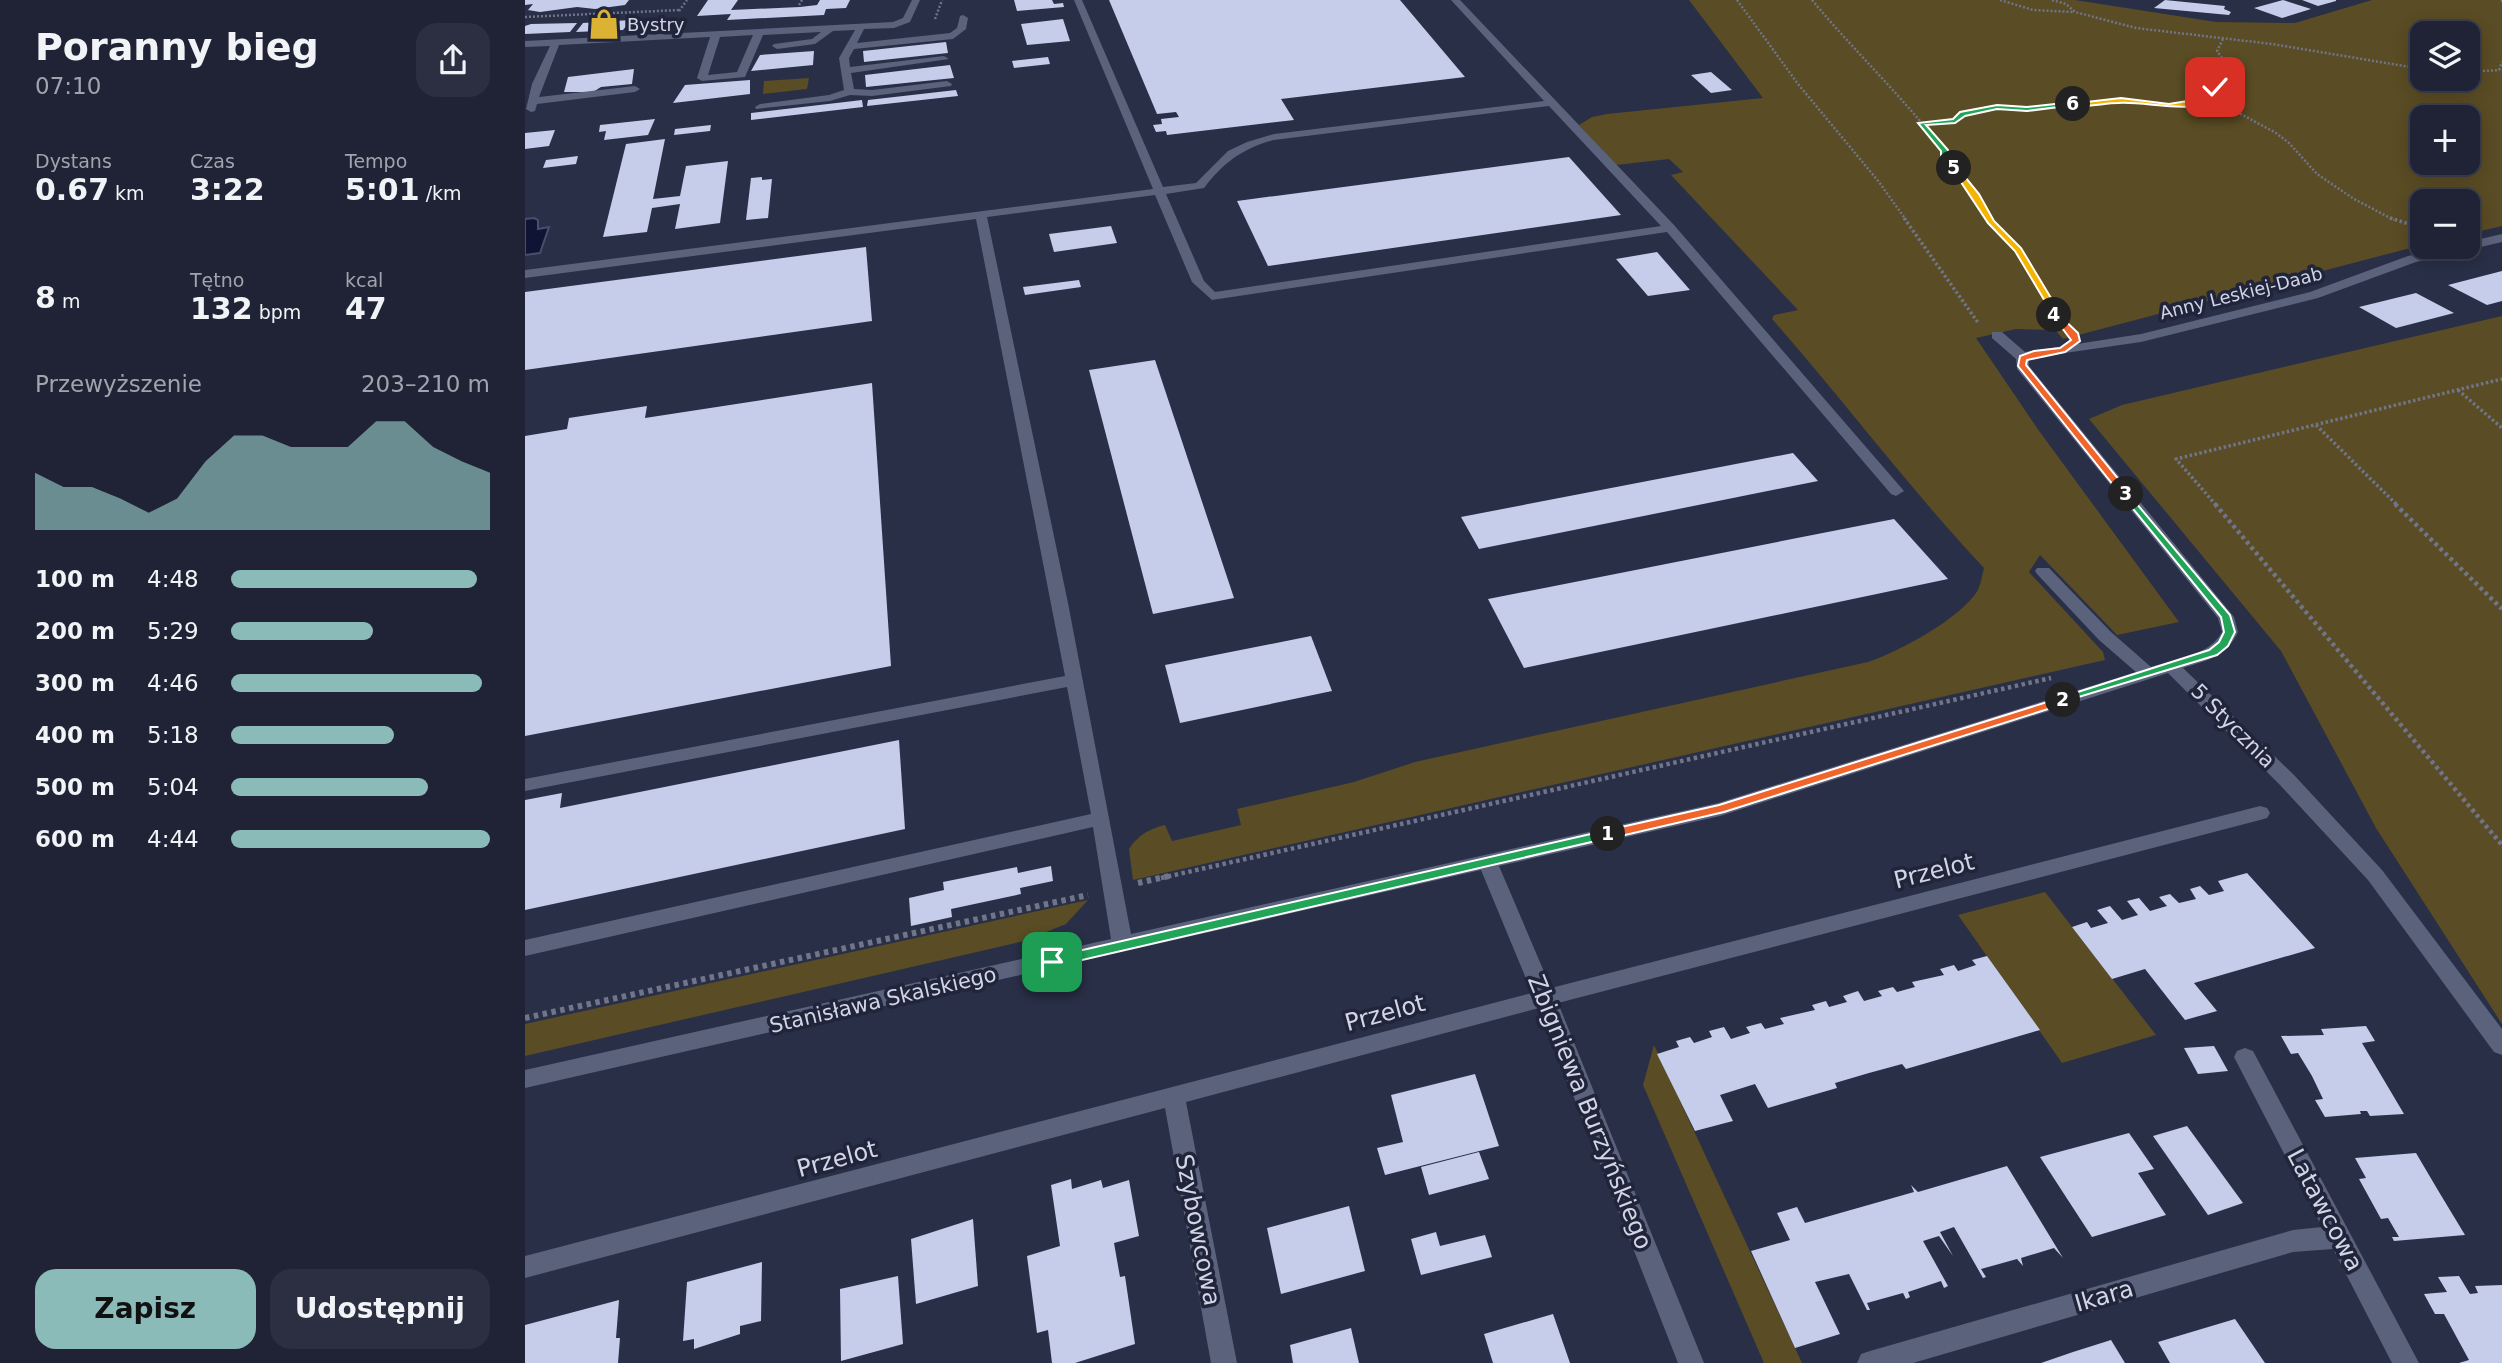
<!DOCTYPE html>
<html lang="pl">
<meta charset="utf-8">
<style>
body{margin:0;font-family:"DejaVu Sans",sans-serif;background:#2c2f41;color:#f1f3f6;height:100vh;display:flex;flex-direction:column;font-size:26px;white-space:nowrap}
*{box-sizing:border-box;margin:0}
p{font-size:23px;color:#a1a4ad}
.icon{flex:none;width:38px;height:38px;fill:none;stroke:currentColor;stroke-width:2;stroke-linecap:round;stroke-linejoin:round}
.map{position:relative;flex:1;overflow:hidden}
.panel{display:flex;flex-direction:column;background:#1f2335;width:525px}
.panel>*{flex:none}
.fabs{position:absolute;left:1885px;top:21px;display:grid;gap:14px}
.fabs a{display:grid;place-items:center;width:70px;height:70px;border-radius:14px;background:#1f2335;box-shadow:0 4px 18px #0003,0 0 0 2px #3c4050;font-size:35px}
.pin{position:absolute;display:grid;place-items:center;width:60px;height:60px;color:#fff;margin:-30px;border-radius:14px;box-shadow:0 4px 10px #0006}
.km{position:absolute;width:35px;height:35px;margin:-18px;border-radius:50%;background:#222;color:#fff;font-size:19px;line-height:35px;text-align:center}
.round{display:grid;place-items:center;flex:none;width:74px;height:74px;border-radius:21px;background:#2c2f41}
.head{display:flex;align-items:center;justify-content:space-between;height:119px;padding:0 35px}
h1{font-size:38px;font-weight:800;line-height:52px}
.stats{display:grid;grid-template-columns:repeat(3,1fr);gap:10px;height:119px;padding:7px 35px}
.stats div{display:grid;align-content:center}
.stats b{font-size:30px;font-weight:800}
.stats small{font-size:19px;font-weight:400}
.stats p{font-size:19px}
.chart{height:196px;padding:14px 35px}
.chart p{display:flex;justify-content:space-between}
.chart svg{width:100%;height:126px;margin-top:7px;fill:#8bbbb9;opacity:.7}
.button{display:flex;gap:14px;margin-top:auto;padding:14px 35px}
.button a{flex:1;height:80px;border-radius:21px;background:#8bbbb9;color:#111;font-size:28px;font-weight:800;line-height:80px;text-align:center}
.button a+a{background:#2c2f41;color:#f1f3f6}
ul{padding:0 35px;list-style:none;font-size:23px}
li{display:grid;grid-template-columns:112px 84px 1fr;align-items:center;height:52px}
li i{height:18px;border-radius:9px;background:#8bbbb9}
main{display:flex;flex:1;min-height:0}
.map>svg:first-child{display:block}
</style>
<main>
<section class="panel">
<div class="head"><div><h1>Poranny bieg</h1><p>07:10</p></div><a class="round"><svg class="icon" aria-label="share" viewBox="0 0 24 24"><path d="M12 15V3M7 8l5-5 5 5M5 13v7h14v-7"/></svg></a></div>
<div class="stats">
<div><p>Dystans</p><b>0.67<small> km</small></b></div>
<div><p>Czas</p><b>3:22</b></div>
<div><p>Tempo</p><b>5:01<small> /km</small></b></div>
</div>
<div class="stats">
<div><b>8<small> m</small></b></div>
<div><p>Tętno</p><b>132<small> bpm</small></b></div>
<div><p>kcal</p><b>47</b></div>
</div>
<div class="chart"><p><span>Przewyższenie</span>203–210 m</p>
<svg viewBox="0 0 160 44" preserveAspectRatio="none"><path d="M0 44V24L10 29L20 29L30 33L40 38L50 33L60 20L70 11L80 11L90 15L100 15L110 15L120 6L130 6L140 15L150 20L160 24V44z"/></svg>
</div>
<ul>
<li><b>100 m</b>4:48<i style="width:95%"></i></li>
<li><b>200 m</b>5:29<i style="width:55%"></i></li>
<li><b>300 m</b>4:46<i style="width:97%"></i></li>
<li><b>400 m</b>5:18<i style="width:63%"></i></li>
<li><b>500 m</b>5:04<i style="width:76%"></i></li>
<li><b>600 m</b>4:44<i style="width:100%"></i></li>
</ul>
<div class="button"><a>Zapisz</a><a>Udostępnij</a></div>
</section>
<div class="map">
<svg width="1977" height="1363" viewBox="0 0 1977 1363">
<rect width="100%" height="100%" fill="#292f47"/>
<g fill="#5a4c24" fill-rule="evenodd">
<path d="M1164,0H1550L1691,22L1770,23L1847,0H1977V226L1943,234L1942,201H1897V245L1538,339L1530,330L1491,329L1451,338L1512,428L1654,622L1592,635L1515,555L1504,572L1578,652L1580,660L608,880L604,849C613,835 624,829 640,825L647,841L716,825L712,809L829,782L890,762L1343,662C1375,651 1435,619 1453,590C1456,584 1457,575 1459,568C1384,488 1319,401 1247,319L1249,315L1273,310L1146,175L1158,172L1144,159L1091,165L1054,125L1067,117L1082,114L1238,98ZM1897,33H1942V79H1897ZM1897,117H1942V163H1897Z"/>
<path d="M284,78L282,89L238,94L239,81Z"/>
<path d="M1977,316V1024L1851,828L1756,651L1564,419L1597,405Z"/>
<path d="M1520,892L1631,1035L1537,1063L1433,915Z"/>
<path d="M563,900L541,924L499,941L0,1056V1024Z"/>
<path d="M1129,1045L1277,1363H1239L1118,1085Z"/>
</g>
<path fill="#0f1435" stroke="#494e6a" stroke-width="2" d="M9,218L13,220V229L24,227L15,253L0,255V219Z"/>
<g fill="#c5cdeb">
<path d="M0,0H104L100,5L70,9L52,7L15,12L3,10L8,4L0,5Z"/>
<path d="M183,0H213L206,10L275,7L292,5L295,0H325L321,8L301,9L299,15L202,20L206,14L172,16Z"/>
<path d="M489,0H527L529,4L538,3L539,7L492,11Z"/>
<path d="M584,0H875L940,77L756,99L769,120L642,135L641,131L631,132L628,125L637,124L636,119L654,117L651,112L632,114Z"/>
<path d="M1640,0L1700,6L1699,9L1706,12L1704,15L1629,8Z"/>
<path d="M1758,0L1786,9L1757,18L1729,8Z"/>
<path d="M1777,0H1811V1L1793,6Z"/>
<path d="M538,19L545,41L502,45L496,24Z"/>
<path d="M106,20L98,30L51,32L58,23Z"/>
<path d="M52,23L45,32L0,34V26L6,24Z"/>
<path d="M421,42L423,53L339,62L338,51Z"/>
<path d="M289,51L288,65L226,71L235,55Z"/>
<path d="M523,57L525,64L489,68L487,61Z"/>
<path d="M425,65L429,78L341,87L340,75Z"/>
<path d="M109,69L107,84L76,87L68,92H39L43,77Z"/>
<path d="M1186,72L1207,90L1186,93L1166,75Z"/>
<path d="M225,80V94L148,103L160,85Z"/>
<path d="M431,90L433,96L342,106L343,100Z"/>
<path d="M337,100L338,107L226,120V113Z"/>
<path d="M130,119L123,135L79,140L81,131L74,132L75,125Z"/>
<path d="M186,125L185,131L149,135L150,129Z"/>
<path d="M30,130L24,146L0,149V133Z"/>
<path d="M140,139L128,199L155,196L161,166L203,161L195,223L150,229L155,204L127,208L122,232L78,237L101,144Z"/>
<path d="M53,156L51,164L18,168L21,160Z"/>
<path d="M1044,157L1096,215L743,266L712,201Z"/>
<path d="M237,177V180L247,179L243,218L221,220L226,178Z"/>
<path d="M586,226L592,243L529,252L524,234Z"/>
<path d="M341,247L347,321L0,370V292Z"/>
<path d="M1132,252L1165,290L1123,296L1091,259Z"/>
<path d="M1977,271V301L1962,305L1923,285Z"/>
<path d="M554,280L556,287L500,295L498,287Z"/>
<path d="M1891,293L1929,313L1871,328L1834,307Z"/>
<path d="M630,360L709,598L628,614L564,370Z"/>
<path d="M347,383L366,666L0,736V436L42,429L44,418L122,406L120,418Z"/>
<path d="M1268,453L1293,481L954,549L936,517Z"/>
<path d="M1369,519L1423,579L999,668L963,599Z"/>
<path d="M786,636L807,691L655,723L640,665Z"/>
<path d="M374,740L380,829L0,910V800L37,793L35,808Z"/>
<path d="M526,866L528,881L495,888L496,894L426,909L427,917L386,926L384,898L419,890L418,882L492,867L493,873Z"/>
<path d="M1722,873L1790,948L1669,983L1692,1011L1660,1020L1620,969L1587,979L1547,927L1562,922L1566,928L1583,923L1572,910L1585,906L1597,920L1613,915L1602,901L1614,898L1625,911L1642,906L1634,897L1645,894L1654,903L1671,899L1665,889L1675,886L1684,895L1699,891L1693,881Z"/>
<path d="M1462,956L1515,1030L1381,1069L1377,1064L1344,1073L1310,1083L1312,1088L1243,1108L1230,1084L1195,1095L1208,1121L1170,1131L1132,1054L1154,1047L1151,1041L1165,1037L1169,1043L1187,1037L1184,1031L1199,1027L1206,1039L1225,1033L1221,1027L1236,1023L1240,1029L1259,1024L1255,1018L1290,1010L1287,1005L1301,1001L1304,1007L1322,1002L1318,996L1333,991L1339,1001L1357,996L1353,991L1368,987L1372,992L1390,987L1387,982L1419,975L1415,969L1429,965L1433,971L1451,965L1447,960Z"/>
<path d="M1841,1026L1850,1041L1837,1043L1879,1114L1845,1116L1842,1111H1835L1836,1114L1800,1117L1790,1100L1798,1099L1787,1076L1773,1053L1766,1054L1756,1036L1799,1035L1796,1029Z"/>
<path d="M1689,1046L1703,1071L1673,1074L1659,1048Z"/>
<path d="M950,1074L974,1146L860,1175L852,1148L878,1142L866,1095Z"/>
<path d="M1662,1126L1718,1203L1683,1215L1628,1136Z"/>
<path d="M1604,1133L1629,1169L1613,1173L1641,1215L1567,1237L1515,1157Z"/>
<path d="M954,1152L964,1179L904,1195L896,1167Z"/>
<path d="M1891,1153L1914,1192L1940,1235L1869,1241L1867,1237H1874L1863,1218L1856,1219L1834,1179L1841,1178L1830,1158Z"/>
<path d="M1482,1166L1538,1258L1529,1248L1496,1258L1498,1266L1492,1259L1456,1269L1461,1277L1458,1278L1429,1227L1415,1232L1428,1256L1414,1236L1398,1241L1423,1286L1419,1288L1416,1281L1383,1292L1385,1297L1381,1299L1378,1293L1342,1303L1345,1310H1342L1324,1274L1290,1282L1315,1334L1270,1348L1226,1251L1265,1240L1252,1213L1272,1207L1280,1223L1389,1192L1386,1185L1393,1192Z"/>
<path d="M546,1179L547,1189L576,1180L578,1188L604,1180L614,1236L589,1243L595,1277L600,1276L610,1344L550,1363H527L523,1330L512,1333L502,1256L535,1246L526,1185Z"/>
<path d="M824,1206L840,1271L756,1294L742,1228Z"/>
<path d="M448,1219L453,1286L391,1304L386,1239Z"/>
<path d="M911,1232L915,1246L960,1235L967,1257L896,1275L886,1239Z"/>
<path d="M237,1262L236,1321L215,1326V1334L169,1349V1339L158,1341L162,1282Z"/>
<path d="M373,1276L378,1344L316,1361L315,1289Z"/>
<path d="M1934,1276L1945,1294L1953,1293L1950,1286L1977,1285V1363H1934L1944,1360L1919,1314H1910L1899,1294L1922,1292L1913,1277Z"/>
<path d="M94,1300L91,1338H95L93,1363H0V1325Z"/>
<path d="M1028,1314L1045,1363H968L959,1334Z"/>
<path d="M1710,1319L1740,1363H1645L1633,1342Z"/>
<path d="M826,1328L834,1363H768L765,1345Z"/>
<path d="M1586,1340L1600,1363H1516L1548,1352Z"/>
</g>
<g fill="none" stroke-linecap="round" stroke-linejoin="round">
<g stroke="#70758a" stroke-width="2.5" stroke-dasharray="2 2" stroke-linecap="butt">
<path d="M1212,0L1273,84L1354,182L1381,220"/>
<path d="M1287,0C1330,52 1379,98 1420,152L1418,160C1440,171 1454,199 1465,220"/>
<path d="M1475,0L1508,10L1549,12"/>
<path d="M1527,0L1541,4L1550,12L1611,28L1747,44L1897,69"/>
<path d="M1977,0V4"/>
<path d="M274,5L277,0"/>
<path d="M154,11L162,0"/>
<path d="M0,17L155,10"/>
<path d="M410,19L417,0"/>
<path d="M1698,39L1692,51L1698,59L1696,82L1690,87L1696,95L1688,99L1751,133L1764,143L1792,174L1829,199L1869,220"/>
<path d="M1942,72L1974,70L1977,62"/>
<path d="M1397,123L1430,121L1437,114L1473,107L1502,109L1596,100L1644,106L1688,99"/>
</g>
<g stroke="#70758a" stroke-width="3.5" stroke-dasharray="2.5 2.5" stroke-linecap="butt">
<path d="M1379,218L1454,324"/>
<path d="M1464,218L1493,250L1528,308L1529,318L1542,328"/>
<path d="M1865,218L1897,228"/>
<path d="M1933,390L1977,428"/>
<path d="M1791,425L1872,505"/>
<path d="M1691,505L1651,459L1977,379"/>
</g>
<g stroke="#70758a" stroke-width="4.5" stroke-dasharray="3.5 3.5" stroke-linecap="butt">
<path d="M1690,504L1977,845"/>
<path d="M1870,504L1977,609"/>
<path d="M636,878L1526,678"/>
</g>
<g stroke="#70758a" stroke-width="6" stroke-dasharray="4.5 4.5" stroke-linecap="butt">
<path d="M613,883L644,876"/>
<path d="M0,1018L563,895"/>
</g>
<g fill="#5b627c" fill-rule="evenodd">
<path d="M387,0H395L385,22L369,28L339,29L332,43L425,33L432,28L435,16L438,15L443,18L441,29L428,39L329,49L324,58L325,67L419,56L424,59L326,73L329,89L347,90L422,81L427,84L426,86L347,96L325,95L305,101L231,109L230,107L235,104L304,95L319,90L314,58L330,30L308,31L290,44L252,49L247,46L249,44L287,39L296,32L238,35L220,77L177,81L172,78L185,37L34,45L14,97L110,86L115,89L110,92L12,104L10,111L6,112L1,109L7,84L25,46L0,47V41L368,22L378,18ZM228,35L212,72L183,75L195,37Z"/>
<path d="M549,0H557L638,187L671,183L703,151L722,142L749,134L1019,101L926,0H935L1149,225L1379,491L1371,496L1366,494L1142,232L687,300L667,282L630,195L462,217L543,603L606,934L1193,803L1611,672L1574,640L1512,574L1510,571L1512,568H1524L1586,632L1626,667C1650,659 1684,656 1697,632L1693,618L1492,369L1491,359L1467,338V332H1477L1500,352L1616,334L1785,292L1883,256L1925,247H1942V242L1977,234V242L1891,262L1793,298L1616,342L1512,357L1504,360V366L1709,617L1713,632C1701,657 1683,660 1658,668L1769,775L1857,870L1977,1029V1055L1969,1052L1843,880L1755,785L1643,673L1195,816L974,866L1026,988L1735,806L1742,808L1745,813L1742,818L1735,820L1033,1003L1179,1363H1153L1014,1008L661,1102L712,1363H686L640,1108L0,1278V1256L1007,993L956,870L0,1088V1070L586,939L568,827L0,956V940L566,814L542,687L0,791V779L540,676L451,219L0,278V270L628,189ZM1024,106L1136,226L690,292L679,281L641,194L679,188C698,163 718,148 749,140Z"/>
<path d="M1720,1048L1728,1051L1894,1363H1867L1808,1249L1768,1252L1388,1363H1332L1336,1354L1345,1351L1768,1230L1797,1227L1709,1057L1712,1051Z"/>
</g>
</g>
<path fill="#22a559" stroke="#fff" stroke-width="2" d="M1083,830L1090,834L1088,837L527,967L520,962L527,957Z"/>
<path fill="#f0652b" stroke="#fff" stroke-width="2" d="M1538,697L1544,700L1542,703L1199,812L1083,839L1077,834L1083,830L1194,805Z"/>
<path fill="#22a559" stroke="#fff" stroke-width="2" d="M1601,491L1705,615L1710,632L1703,646L1692,655L1534,703V698L1684,650L1694,642L1699,632L1696,617L1596,494Z"/>
<path fill="#f0652b" stroke="#fff" stroke-width="2" d="M1526,313H1532L1553,333L1555,341L1540,352L1502,360L1501,365L1604,492V496H1597L1493,366L1495,356L1509,351L1535,348L1546,340Z"/>
<path fill="#f5b400" stroke="#fff" stroke-width="2" d="M1426,167H1432L1454,194L1469,221L1496,248L1532,308V317H1526L1524,308L1490,251L1463,223Z"/>
<path fill="#22a559" stroke="#fff" stroke-width="2" d="M1548,102L1550,105L1502,111L1472,109L1440,116L1430,123L1401,125L1423,150L1422,159L1433,168L1429,170L1416,161V151L1393,123L1428,119L1435,112L1472,105L1502,107Z"/>
<path fill="#f5b400" stroke="#fff" stroke-width="2" d="M1693,86L1700,95C1669,117 1627,101 1593,103C1578,103 1557,109 1544,104L1596,98L1644,104L1687,97L1692,94L1687,87Z"/>
<defs>
<symbol id="shop-bare" viewBox="-9 -9 18 18"><path d="M-5-2.5h2.3a2.7 3.5 0 0 1 5.4 0H5L5.5 6h-11ZM-1.5-2.5h3a1.5 2.3 0 0 0-3 0Z" fill="#dbb233" stroke="#20253c" stroke-width="2.5" paint-order="stroke"/></symbol>
</defs>
<g fill-rule="evenodd">
<use href="#shop-bare" x="57" y="2" width="44" height="44"/>
</g>
<g text-anchor="middle" dominant-baseline="central" stroke-width="7" stroke-linejoin="round" paint-order="stroke">
<g font-size="18" fill="#d1d5e4" stroke="#20253c" text-anchor="start">
<text x="102" y="24">Bystry</text>
</g>
<g font-size="18" fill="#d1d5e4" stroke="#20253c">
<text transform="translate(1716 293) rotate(-14)">Anny Leskiej-Daab</text>
</g>
<g font-size="21" fill="#d1d5e4" stroke="#20253c">
<text transform="translate(1708 726) rotate(45)">5 Stycznia</text>
<text transform="translate(358 1000) rotate(-13)">Stanisława Skalskiego</text>
</g>
<g font-size="24" fill="#d1d5e4" stroke="#20253c">
<text transform="translate(1409 871) rotate(-14)">Przelot</text>
<text transform="translate(860 1013) rotate(-15)">Przelot</text>
<text transform="translate(1065 1112) rotate(68)">Zbigniewa Burzyńskiego</text>
<text transform="translate(312 1159) rotate(-15)">Przelot</text>
<text transform="translate(1800 1210) rotate(62)">Latawcowa</text>
<text transform="translate(673 1230) rotate(79)">Szybowcowa</text>
<text transform="translate(1579 1296) rotate(-16)">Ikara</text>
</g>
</g>
</svg>
<div class="fabs">
<a><svg class="icon" aria-label="layers" viewBox="0 0 24 24"><path d="M12 4l9 5-9 5-9-5zM3 14l9 5 9-5"/></svg></a>
<a>+</a>
<a>−</a>
</div>
<div class="pin" style="left:527px;top:962px;background:#1e9e55"><svg class="icon" aria-label="arrive" viewBox="0 0 24 24"><path d="M6 21V4h12l-3 4 3 4H6"/></svg></div>
<div class="pin" style="left:1690px;top:87px;background:#d93025"><svg class="icon" aria-label="check" viewBox="0 0 24 24"><path d="M5 12l5 5 9-10"/></svg></div>
<b class="km" style="left:1083px;top:834px">1</b>
<b class="km" style="left:1538px;top:700px">2</b>
<b class="km" style="left:1601px;top:494px">3</b>
<b class="km" style="left:1529px;top:315px">4</b>
<b class="km" style="left:1429px;top:168px">5</b>
<b class="km" style="left:1548px;top:104px">6</b>
</div>
</main>
